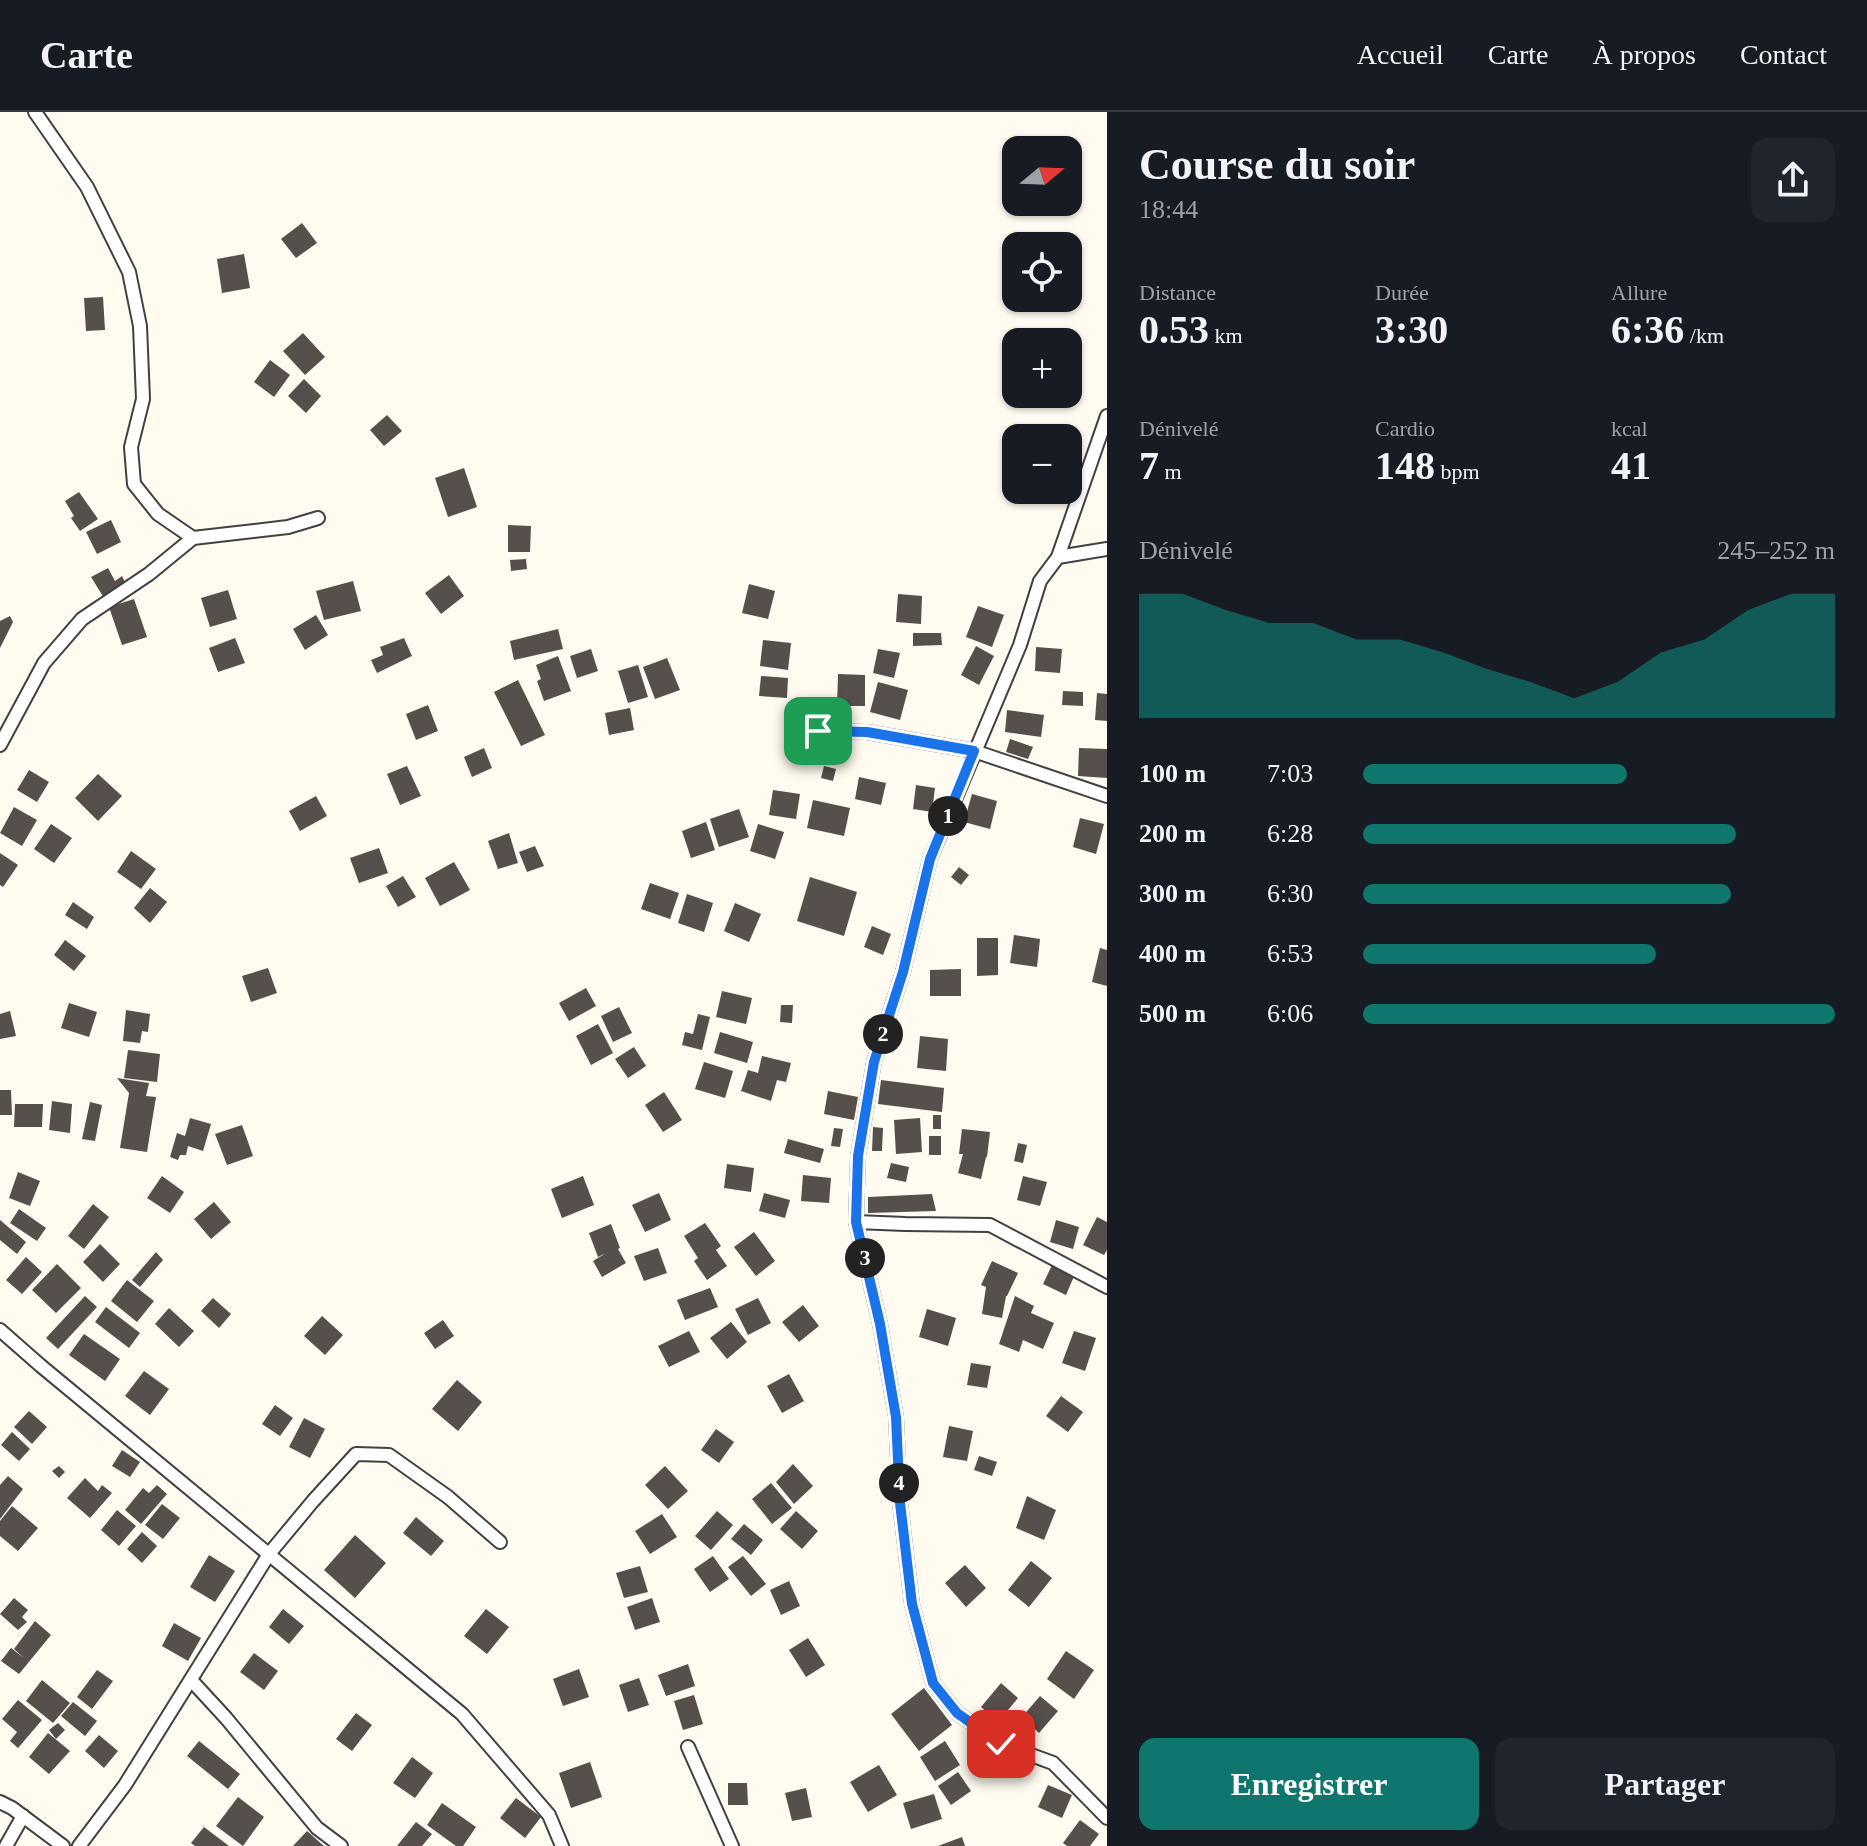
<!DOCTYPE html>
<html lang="fr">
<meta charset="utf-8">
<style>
body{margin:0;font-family:"Times New Roman",serif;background:#20242c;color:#f1f3f6;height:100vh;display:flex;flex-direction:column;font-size:30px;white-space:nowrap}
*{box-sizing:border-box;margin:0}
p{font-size:26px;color:#9ea1a6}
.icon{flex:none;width:44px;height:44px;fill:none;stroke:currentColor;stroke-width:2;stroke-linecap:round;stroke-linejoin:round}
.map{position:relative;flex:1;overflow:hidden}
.panel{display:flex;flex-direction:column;background:#171b24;width:760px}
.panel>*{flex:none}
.needle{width:52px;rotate:71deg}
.buttons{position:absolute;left:1002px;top:24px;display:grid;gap:16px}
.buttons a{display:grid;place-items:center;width:80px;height:80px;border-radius:16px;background:#171b24;box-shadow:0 2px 6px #0004;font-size:40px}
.pin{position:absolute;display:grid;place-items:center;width:68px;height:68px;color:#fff;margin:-34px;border-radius:16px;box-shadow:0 4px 12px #0006}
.km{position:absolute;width:40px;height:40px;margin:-20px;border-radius:50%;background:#222;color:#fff;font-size:22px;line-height:40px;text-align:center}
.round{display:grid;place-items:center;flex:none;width:84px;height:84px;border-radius:16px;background:#20242c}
.overview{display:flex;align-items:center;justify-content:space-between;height:136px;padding:0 32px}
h1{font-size:44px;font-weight:600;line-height:60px}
.metrics{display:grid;grid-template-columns:repeat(3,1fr);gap:12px;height:136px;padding:8px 32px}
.metrics div{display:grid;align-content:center}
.metrics b{font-size:40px;font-weight:600}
.metrics small{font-size:22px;font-weight:400}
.metrics p{font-size:22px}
.chart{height:224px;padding:16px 32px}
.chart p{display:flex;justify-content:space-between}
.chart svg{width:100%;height:144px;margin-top:8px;fill:#0f766e;opacity:.7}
.cta{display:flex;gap:16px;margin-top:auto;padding:16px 32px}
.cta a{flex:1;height:92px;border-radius:16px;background:#0f766e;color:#fff;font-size:32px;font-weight:600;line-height:92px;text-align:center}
.cta a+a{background:#20242c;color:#f1f3f6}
ul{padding:0 32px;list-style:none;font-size:26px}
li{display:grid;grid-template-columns:128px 96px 1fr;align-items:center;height:60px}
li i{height:20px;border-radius:10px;background:#0f766e}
header{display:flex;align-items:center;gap:48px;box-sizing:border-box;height:112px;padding:0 40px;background:#171b24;border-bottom:2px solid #363941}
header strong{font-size:38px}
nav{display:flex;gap:44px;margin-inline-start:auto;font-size:28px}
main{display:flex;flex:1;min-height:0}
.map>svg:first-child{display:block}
</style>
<header>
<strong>Carte</strong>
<nav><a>Accueil</a><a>Carte</a><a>À propos</a><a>Contact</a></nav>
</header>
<main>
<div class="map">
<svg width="1107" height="1734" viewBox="0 0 1107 1734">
<rect width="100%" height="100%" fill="#fffbf0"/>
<g fill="#574f4b">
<path d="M302,111L317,131L296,146L281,127Z"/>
<path d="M244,142L250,176L222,181L217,147Z"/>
<path d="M103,185L105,218L86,219L84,186Z"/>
<path d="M303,221L325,245L305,263L283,239Z"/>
<path d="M270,248L290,263L274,285L254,270Z"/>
<path d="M304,267L321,284L306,301L288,284Z"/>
<path d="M387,303L402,319L384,334L370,318Z"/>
<path d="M464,356L477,395L448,405L435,366Z"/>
<path d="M79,380L98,407L80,419L71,406L74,404L65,389Z"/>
<path d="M111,408L121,430L97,442L86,420Z"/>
<path d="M508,413L531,414L530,440H508Z"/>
<path d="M526,447L527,457L511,459L510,448Z"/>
<path d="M108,456L115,469L122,464L126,472L104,486L91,465Z"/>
<path d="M449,463L464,484L441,502L425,481Z"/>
<path d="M353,469L361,499L324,508L316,479Z"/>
<path d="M749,472L775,479L768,507L742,501Z"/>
<path d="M228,478L237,507L210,515L201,486Z"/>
<path d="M898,482L922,484L921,512L896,510Z"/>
<path d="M134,487L147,525L122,533L109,495Z"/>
<path d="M978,494L1004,503L992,535L966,525Z"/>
<path d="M316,503L328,523L305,538L293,517Z"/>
<path d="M10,504L13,510L0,536V509Z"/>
<path d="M558,517L563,537L514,548L510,529Z"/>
<path d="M913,521H941L942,533L913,534Z"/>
<path d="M235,526L245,551L218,560L209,536Z"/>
<path d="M404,526L412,544L377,561L371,548L383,543L380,535Z"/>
<path d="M763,528L791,531L788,558L760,554Z"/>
<path d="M976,534L994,544L979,573L961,563Z"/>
<path d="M1036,535L1062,537L1060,561L1035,559Z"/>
<path d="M591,537L598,559L577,566L570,544Z"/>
<path d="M878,537L900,541L894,566L873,561Z"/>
<path d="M558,544L571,579L544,589L537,569L541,567L536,553Z"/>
<path d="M667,546L680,578L655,587L643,555Z"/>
<path d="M638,553L648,585L628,591L618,559Z"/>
<path d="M838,562L865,563V594H837Z"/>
<path d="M761,564L788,566L787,586L759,584Z"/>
<path d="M518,568L545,623L521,634L494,580Z"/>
<path d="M878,570L908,578L900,608L870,600Z"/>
<path d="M1063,579L1083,580V594L1062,593Z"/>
<path d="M1097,581L1107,582V609L1095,608Z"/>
<path d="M428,593L438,619L416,628L406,602Z"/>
<path d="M630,596L634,618L609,623L605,601Z"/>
<path d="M1007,598L1044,603L1041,625L1005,620Z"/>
<path d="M1010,627L1033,635L1028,647L1006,640Z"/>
<path d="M484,636L492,656L472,665L464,645Z"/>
<path d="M1079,636L1107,637V666L1078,664Z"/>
<path d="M407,654L421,684L400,693L387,662Z"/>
<path d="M824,654L836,657L833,669L821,666Z"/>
<path d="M29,658L49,670L37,690L17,678Z"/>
<path d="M98,662L122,684L98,709L75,686Z"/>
<path d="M859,665L886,671L881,693L855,687Z"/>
<path d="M916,673L935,676L932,700L913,697Z"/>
<path d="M773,678L800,682L796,707L769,703Z"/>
<path d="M972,682L997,689L990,717L964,710Z"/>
<path d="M316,684L327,704L300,719L289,699Z"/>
<path d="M813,688L850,696L844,724L807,716Z"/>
<path d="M14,695L37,708L22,734L0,721Z"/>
<path d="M739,697L749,725L719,735L710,707Z"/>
<path d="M1080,706L1104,712L1096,742L1073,735Z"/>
<path d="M706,710L715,738L691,746L682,719Z"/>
<path d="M51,712L72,726L54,751L34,737Z"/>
<path d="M758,712L784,720L775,747L750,739Z"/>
<path d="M509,721L518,751L498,757L488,729Z"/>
<path d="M535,734L544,754L527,760L519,740Z"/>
<path d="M379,736L388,761L359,771L350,746Z"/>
<path d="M131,739L156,757L141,777L117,760Z"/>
<path d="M0,741L18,753L3,775L0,773Z"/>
<path d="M454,750L470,778L440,794L425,766Z"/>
<path d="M959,755L969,763L961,773L951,765Z"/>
<path d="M403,764L416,785L398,795L386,774Z"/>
<path d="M810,765L857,780L844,824L797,809Z"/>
<path d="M650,771L679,781L670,807L641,797Z"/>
<path d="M150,776L167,790L150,811L134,796Z"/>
<path d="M687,782L713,791L704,820L678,811Z"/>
<path d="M73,790L94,805L87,817L65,803Z"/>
<path d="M735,791L761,802L749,830L724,819Z"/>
<path d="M872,814L891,822L883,843L864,835Z"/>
<path d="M1014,823L1040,827L1037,855L1010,851Z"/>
<path d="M977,826H998V863L977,864Z"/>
<path d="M65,828L86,844L74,859L54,843Z"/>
<path d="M1100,836L1107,838V874L1092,870Z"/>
<path d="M268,856L277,881L251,890L242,864Z"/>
<path d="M961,857V884H930V858Z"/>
<path d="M586,876L596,894L569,909L559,891Z"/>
<path d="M722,879L752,886L746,912L716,905Z"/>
<path d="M69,891L97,900L89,925L61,916Z"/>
<path d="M781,893H793L792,911L780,910Z"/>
<path d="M619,895L632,921L613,930L601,904Z"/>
<path d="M126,898L150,902L148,920L142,919L140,931L123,929Z"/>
<path d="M10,899L16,924L0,927V902Z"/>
<path d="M698,902L710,905L702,938L682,933L685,920L693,922Z"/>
<path d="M598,912L613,941L591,953L576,924Z"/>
<path d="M720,920L753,930L747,951L714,941Z"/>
<path d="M920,924L948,927L946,959L917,956Z"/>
<path d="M634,935L646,954L628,966L615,947Z"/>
<path d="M128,938L160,942L157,970L124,966Z"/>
<path d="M762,944L791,951L786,970L777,968L771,989L741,979L748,958L758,961Z"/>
<path d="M704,950L733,959L725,986L695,977Z"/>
<path d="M117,966L149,971L146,984L156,985L147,1040L120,1036L129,981Z"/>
<path d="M881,968L944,976L942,1000L878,992Z"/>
<path d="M0,978H11L12,1003H0Z"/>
<path d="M828,979L858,985L854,1008L824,1002Z"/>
<path d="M664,980L682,1008L663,1020L645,993Z"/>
<path d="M52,989L72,992L70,1021L49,1018Z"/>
<path d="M90,990L102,993L95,1029L82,1027Z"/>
<path d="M15,992H43L42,1015H14Z"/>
<rect x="933" y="1003" width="8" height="14"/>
<path d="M190,1006L211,1012L203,1039L188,1034L186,1043H180L178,1048L170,1045L177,1021L185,1024Z"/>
<path d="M920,1006L922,1040L896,1042L894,1008Z"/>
<path d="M242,1013L253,1044L227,1053L215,1022Z"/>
<path d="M873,1015L883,1016L882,1039H872Z"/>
<path d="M834,1016L843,1017L840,1035L831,1034Z"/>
<path d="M962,1017L990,1020L987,1045H986L981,1067L958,1061L963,1042H959Z"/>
<rect x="929" y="1024" width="12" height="19"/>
<path d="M788,1027L824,1037L820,1051L784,1041Z"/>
<path d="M1018,1031L1027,1033L1023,1051L1014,1049Z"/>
<path d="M891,1051L909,1055L906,1070L887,1066Z"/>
<path d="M727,1052L754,1056L751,1080L724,1076Z"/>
<path d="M18,1060L40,1069L30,1094L9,1086Z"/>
<path d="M803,1063L831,1066L829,1091L801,1089Z"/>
<path d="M162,1064L184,1080L170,1101L147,1086Z"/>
<path d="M583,1064L594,1093L562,1106L551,1077Z"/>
<path d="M1023,1064L1047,1070L1040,1094L1017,1088Z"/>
<path d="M659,1081L671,1108L645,1120L632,1093Z"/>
<path d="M764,1081L790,1088L785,1106L759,1099Z"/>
<path d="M932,1082L936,1099L868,1101V1085Z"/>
<path d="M214,1090L231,1110L211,1127L194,1107Z"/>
<path d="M93,1092L109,1105L84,1137L68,1124Z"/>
<path d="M19,1097L46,1116L37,1129L10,1111Z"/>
<path d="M1097,1105L1107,1110V1138L1104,1143L1083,1133Z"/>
<path d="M0,1108L26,1130L17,1142L0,1128Z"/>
<path d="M1056,1108L1079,1115L1073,1137L1050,1130Z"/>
<path d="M705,1111L721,1134L716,1138L727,1154L707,1168L694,1149L698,1146L684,1124Z"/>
<path d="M611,1112L620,1136L618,1137L626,1151L602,1165L593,1149L606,1141L598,1145L589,1121Z"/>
<path d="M754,1120L775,1149L756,1164L734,1135Z"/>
<path d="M100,1132L120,1152L103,1170L83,1150Z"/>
<path d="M658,1136L667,1161L644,1169L634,1144Z"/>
<path d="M156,1140L163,1148L140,1175L132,1168Z"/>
<path d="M26,1145L42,1160L22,1182L6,1168Z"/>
<path d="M992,1149L1018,1161L1007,1184H1006L1002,1206L982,1202L986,1175L981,1173Z"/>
<path d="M1053,1151L1075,1162L1066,1183L1043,1172Z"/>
<path d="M57,1152L81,1176L56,1201L32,1178Z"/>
<path d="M127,1168L154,1189L137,1210L111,1189Z"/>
<path d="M710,1176L718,1195L685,1208L677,1188Z"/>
<path d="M85,1184L97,1195L58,1237L46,1226Z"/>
<path d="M1015,1184L1034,1194L1031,1201L1054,1211L1043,1237L1023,1228L1019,1240L999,1232Z"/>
<path d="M213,1186L231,1202L219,1216L201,1199Z"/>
<path d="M758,1186L771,1211L748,1223L735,1197Z"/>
<path d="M803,1193L819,1214L799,1230L782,1210Z"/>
<path d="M106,1195L140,1221L129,1236L95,1210Z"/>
<path d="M169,1196L194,1219L179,1235L155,1212Z"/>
<path d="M927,1197L956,1206L948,1234L919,1225Z"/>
<path d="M322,1204L343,1223L325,1243L304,1224Z"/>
<path d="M443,1208L454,1224L435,1237L424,1221Z"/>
<path d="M731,1210L747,1230L727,1247L710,1226Z"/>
<path d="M689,1219L700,1240L669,1255L658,1234Z"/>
<path d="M1074,1219L1096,1226L1085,1259L1062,1251Z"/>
<path d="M84,1222L120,1247L105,1269L69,1243Z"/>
<path d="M971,1251L991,1254L987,1276L967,1273Z"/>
<path d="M144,1259L169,1277L150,1303L125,1284Z"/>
<path d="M789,1262L804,1289L782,1301L767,1274Z"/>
<path d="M457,1268L482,1290L458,1319L432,1297Z"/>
<path d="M1061,1284L1083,1300L1068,1320L1046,1304Z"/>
<path d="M275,1293L293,1306L280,1324L262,1312Z"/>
<path d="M29,1299L47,1315L32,1332L14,1315Z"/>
<path d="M304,1306L325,1317L310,1346L289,1335Z"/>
<path d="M949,1314L973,1319L967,1349L943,1345Z"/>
<path d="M716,1317L734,1330L719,1351L701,1338Z"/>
<path d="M12,1320L30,1337L19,1349L1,1333Z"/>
<path d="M122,1338L140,1350L130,1365L112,1354Z"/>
<path d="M979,1344L997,1350L992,1364L974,1358Z"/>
<path d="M793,1352L813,1374L794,1392L776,1370Z"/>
<path d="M59,1354L65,1360L59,1366L52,1359Z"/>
<path d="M665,1354L688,1379L668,1397L645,1373Z"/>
<path d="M8,1364L23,1377L0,1407V1373Z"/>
<path d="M85,1366L98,1379L102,1373L112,1381L90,1406L67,1386Z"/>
<path d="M771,1371L792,1396L772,1412L752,1387Z"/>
<path d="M157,1373L167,1382L141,1412L125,1398L143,1376L149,1381Z"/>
<path d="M1027,1384L1056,1398L1044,1428L1016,1416Z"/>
<path d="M162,1392L180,1406L163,1427L145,1413Z"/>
<path d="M12,1394L38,1416L18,1439L0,1424V1409Z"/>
<path d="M117,1398L136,1414L119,1434L101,1418Z"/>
<path d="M717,1399L733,1413L711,1438L695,1424Z"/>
<path d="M796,1399L818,1419L802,1437L780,1417Z"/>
<path d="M662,1402L677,1425L650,1442L635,1419Z"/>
<path d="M416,1405L444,1429L431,1444L403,1421Z"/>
<path d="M744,1412L763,1428L751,1443L731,1427Z"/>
<path d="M142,1420L157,1434L142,1451L127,1437Z"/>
<path d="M355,1423L386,1451L355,1486L324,1458Z"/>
<path d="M209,1443L235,1459L215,1490L190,1475Z"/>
<path d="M713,1444L729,1467L710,1480L694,1457Z"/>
<path d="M743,1444L766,1472L751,1484L728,1455Z"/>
<path d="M1031,1449L1052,1466L1029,1495L1008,1478Z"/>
<path d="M965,1453L986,1476L966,1495L945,1471Z"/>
<path d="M640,1454L648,1480L624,1486L616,1461Z"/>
<path d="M789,1469L800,1494L781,1503L770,1478Z"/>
<path d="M14,1486L28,1498L22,1505L27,1510L18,1518L0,1502Z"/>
<path d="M652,1486L660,1510L635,1518L627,1495Z"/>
<path d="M283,1497L304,1514L289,1532L269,1515Z"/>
<path d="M486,1497L509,1515L487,1542L464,1524Z"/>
<path d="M35,1509L51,1523L19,1562L1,1549L11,1536L24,1546L14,1537Z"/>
<path d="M174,1511L201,1526L188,1549L162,1534Z"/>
<path d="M808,1526L825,1553L806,1565L789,1538Z"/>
<path d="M1066,1539L1094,1558L1074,1587L1047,1567Z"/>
<path d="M254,1541L278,1559L264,1578L240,1560Z"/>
<path d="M688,1552L695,1574L666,1584L658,1563Z"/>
<path d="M579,1557L589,1585L563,1594L553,1567Z"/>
<path d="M97,1558L113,1569L92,1597L77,1585Z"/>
<path d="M639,1566L649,1593L628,1600L619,1573Z"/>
<path d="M42,1568L70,1591L53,1611L26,1589Z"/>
<path d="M1001,1571L1018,1586L998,1610L981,1595Z"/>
<path d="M924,1576L952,1613L919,1639L891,1602Z"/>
<path d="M694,1583L703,1612L683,1618L674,1589Z"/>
<path d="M1040,1584L1058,1599L1039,1621L1022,1605Z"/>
<path d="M18,1588L42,1608L18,1636L10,1629L17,1620L2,1607Z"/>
<path d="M73,1590L97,1609L85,1624L61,1604Z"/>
<path d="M356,1601L372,1613L352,1639L336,1627Z"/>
<path d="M58,1611L65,1618L56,1627L49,1618Z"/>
<path d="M48,1621L70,1639L49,1662L29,1645Z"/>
<path d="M99,1623L118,1639L104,1656L85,1639Z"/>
<path d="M199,1629L240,1662L228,1677L187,1644Z"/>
<path d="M945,1629L960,1653L935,1669L920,1645Z"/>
<path d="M412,1645L433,1661L415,1686L393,1671Z"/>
<path d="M590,1650L602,1685L571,1696L559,1661Z"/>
<path d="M879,1653L897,1683L868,1700L850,1670Z"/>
<path d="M958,1660L971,1679L951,1693L938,1674Z"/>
<path d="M728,1671H747L748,1693H728Z"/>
<path d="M1048,1673L1072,1683L1062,1706L1038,1695Z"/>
<path d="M806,1676L812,1705L792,1709L785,1681Z"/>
<path d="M934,1682L942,1707L911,1717L903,1691Z"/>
<path d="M238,1685L264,1705L243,1734L216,1714Z"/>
<path d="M516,1686L541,1705L525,1726L500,1706Z"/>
<path d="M442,1691L476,1715L463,1734H456L427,1713Z"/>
<path d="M1080,1708L1099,1722L1090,1734H1067L1063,1731Z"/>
<path d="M416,1710L432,1722L422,1734H397Z"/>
<path d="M204,1715L229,1734H195L191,1731Z"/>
<path d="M307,1719L324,1734H293Z"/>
<path d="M962,1725L965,1734H938Z"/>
</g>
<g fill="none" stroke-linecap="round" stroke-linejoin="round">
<defs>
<g id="minor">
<path d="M35,0L87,75L129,160L140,214L143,287L131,335L134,372L158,402L193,426"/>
<path d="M1107,437L1058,445L1040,469L1020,533L930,747L903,860L874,950L858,1044L856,1110L880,1212L896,1305L900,1391L912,1492L933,1571L957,1601L1001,1632L1053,1651L1107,1706"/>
<path d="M1058,445L1107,304"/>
<path d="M818,619L867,620L974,639L1107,684"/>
<path d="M0,633L44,551L82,507L149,462L193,426L288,415L318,406"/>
<path d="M856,1110L905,1112L990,1113L1107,1175"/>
<path d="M0,1218L41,1254L462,1602L549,1703L562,1734"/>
<path d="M191,1568L226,1606L317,1716L341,1734"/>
<path d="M688,1635L732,1734"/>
<path d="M0,1690L12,1696L63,1734"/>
<path d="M6,1734L23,1704"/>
<path d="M79,1734L125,1673L269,1442L313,1389L356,1342L389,1343L448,1385L500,1430"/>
</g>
</defs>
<use href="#minor" stroke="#414141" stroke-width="16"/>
<use href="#minor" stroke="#fff" stroke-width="12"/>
</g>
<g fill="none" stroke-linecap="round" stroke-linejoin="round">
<defs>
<path id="route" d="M818,619L867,620L974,639L930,747L903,860L874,950L858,1044L856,1110L880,1212L896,1305L900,1391L912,1492L933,1571L957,1601L1001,1632"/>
</defs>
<use href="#route" stroke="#fff" stroke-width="16"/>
<use href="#route" stroke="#1a73e8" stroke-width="10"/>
</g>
</svg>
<div class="buttons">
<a><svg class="needle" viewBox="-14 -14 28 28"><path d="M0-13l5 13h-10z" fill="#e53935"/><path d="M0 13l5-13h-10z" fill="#9ea1a6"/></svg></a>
<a><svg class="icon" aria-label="locate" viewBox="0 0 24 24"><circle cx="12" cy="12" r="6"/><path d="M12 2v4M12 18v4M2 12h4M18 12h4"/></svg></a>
<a>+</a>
<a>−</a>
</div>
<div class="pin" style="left:818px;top:619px;background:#1e9e55"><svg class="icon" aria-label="arrive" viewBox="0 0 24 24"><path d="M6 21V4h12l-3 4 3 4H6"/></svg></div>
<div class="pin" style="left:1001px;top:1632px;background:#d93025"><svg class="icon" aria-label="check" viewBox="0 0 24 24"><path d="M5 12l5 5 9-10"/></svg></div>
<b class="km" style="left:948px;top:704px">1</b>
<b class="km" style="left:883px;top:922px">2</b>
<b class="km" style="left:865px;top:1146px">3</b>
<b class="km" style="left:899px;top:1371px">4</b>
</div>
<section class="panel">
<div class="overview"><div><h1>Course du soir</h1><p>18:44</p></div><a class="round"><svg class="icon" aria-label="share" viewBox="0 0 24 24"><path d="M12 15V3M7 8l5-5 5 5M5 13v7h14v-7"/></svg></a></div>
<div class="metrics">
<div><p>Distance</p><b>0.53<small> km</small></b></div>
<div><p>Durée</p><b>3:30</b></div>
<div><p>Allure</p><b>6:36<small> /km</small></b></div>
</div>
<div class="metrics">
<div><p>Dénivelé</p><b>7<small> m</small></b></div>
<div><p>Cardio</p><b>148<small> bpm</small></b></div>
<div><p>kcal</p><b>41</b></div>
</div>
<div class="chart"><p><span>Dénivelé</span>245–252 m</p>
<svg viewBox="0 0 160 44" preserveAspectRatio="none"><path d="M0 44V6L10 6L20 11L30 15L40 15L50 20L60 20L70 24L80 29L90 33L100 38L110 33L120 24L130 20L140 11L150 6L160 6V44z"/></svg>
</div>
<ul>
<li><b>100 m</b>7:03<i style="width:56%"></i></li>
<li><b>200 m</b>6:28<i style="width:79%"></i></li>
<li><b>300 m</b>6:30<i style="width:78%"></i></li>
<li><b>400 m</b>6:53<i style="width:62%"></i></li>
<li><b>500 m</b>6:06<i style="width:100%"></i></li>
</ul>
<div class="cta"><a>Enregistrer</a><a>Partager</a></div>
</section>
</main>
